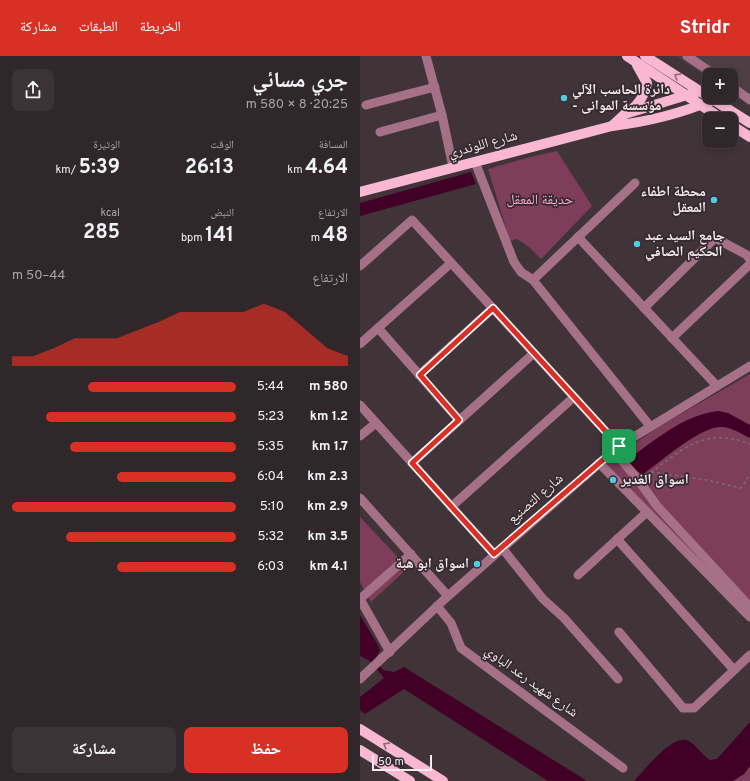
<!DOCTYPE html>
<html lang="ar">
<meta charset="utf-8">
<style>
body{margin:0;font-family:Overpass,"Noto Naskh Arabic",sans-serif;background:#3c3337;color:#f1f3f6;direction:rtl;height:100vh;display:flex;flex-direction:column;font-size:15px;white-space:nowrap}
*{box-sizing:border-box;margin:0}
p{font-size:13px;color:#a8a5a9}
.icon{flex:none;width:22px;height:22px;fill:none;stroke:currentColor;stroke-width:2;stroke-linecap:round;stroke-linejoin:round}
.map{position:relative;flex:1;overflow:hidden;direction:ltr}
.drawer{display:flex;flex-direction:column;background:#30272b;width:360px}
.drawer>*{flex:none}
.buttons{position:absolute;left:342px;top:12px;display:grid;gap:8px}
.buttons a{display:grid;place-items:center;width:36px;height:36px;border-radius:8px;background:#30272b;box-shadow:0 2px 6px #0003,0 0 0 1px #4b4447;font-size:20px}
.scale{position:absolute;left:12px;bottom:10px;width:60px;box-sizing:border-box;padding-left:4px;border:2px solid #f3ebee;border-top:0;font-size:11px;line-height:14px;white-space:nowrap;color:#f3ebee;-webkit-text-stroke:3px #352a2f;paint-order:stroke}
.pin{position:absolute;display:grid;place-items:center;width:34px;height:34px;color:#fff;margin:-17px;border-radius:8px;box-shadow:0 2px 6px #0006}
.round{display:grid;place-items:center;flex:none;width:42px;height:42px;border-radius:8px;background:#3c3337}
.head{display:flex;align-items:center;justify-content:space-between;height:68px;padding:0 12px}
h1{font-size:22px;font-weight:700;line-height:30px}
.figures{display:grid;grid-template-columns:repeat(3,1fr);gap:6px;height:68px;padding:4px 12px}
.figures div{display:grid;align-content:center}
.figures b{font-size:20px;font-weight:700}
.figures small{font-size:11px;font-weight:400}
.figures p{font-size:11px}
.chart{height:112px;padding:8px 12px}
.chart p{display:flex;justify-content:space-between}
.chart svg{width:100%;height:72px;margin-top:4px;fill:#d93025;opacity:.7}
.cta{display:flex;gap:8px;margin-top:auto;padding:8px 12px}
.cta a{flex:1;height:46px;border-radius:8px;background:#d93025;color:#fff;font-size:16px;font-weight:700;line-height:46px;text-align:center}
.cta a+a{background:#3c3337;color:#f1f3f6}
ul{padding:0 12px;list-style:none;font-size:13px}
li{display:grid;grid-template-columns:64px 48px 1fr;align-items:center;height:30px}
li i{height:10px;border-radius:5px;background:#d93025}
header{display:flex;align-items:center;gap:24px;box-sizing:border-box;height:56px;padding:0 20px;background:#d93025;color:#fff}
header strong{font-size:19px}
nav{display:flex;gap:22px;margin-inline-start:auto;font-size:14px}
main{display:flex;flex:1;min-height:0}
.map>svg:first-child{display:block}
</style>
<header>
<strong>Stridr</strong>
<nav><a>الخريطة</a><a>الطبقات</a><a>مشاركة</a></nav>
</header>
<main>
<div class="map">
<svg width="390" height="725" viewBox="0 0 390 725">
<rect width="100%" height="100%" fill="#403439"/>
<path fill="#503e45" d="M316,0H390V50L371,37V19H349V22Z"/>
<g fill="#7e3d5b">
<path d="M197,95L232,150L181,203L169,191L157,183L150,185L128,113L170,101Z"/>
<path d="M390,318V556L244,408L300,370Z"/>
<path d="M0,461L48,512L11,546L0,526Z"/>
<path d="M390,710V725H373L384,718Z"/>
</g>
<g fill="#420026">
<path d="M111,116L116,128L0,160V147Z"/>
<path d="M358,355L368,357L390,369V382C381,378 372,371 361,371C341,370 299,407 282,419L266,405C294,385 323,359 358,355Z"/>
<path d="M0,559L19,591L20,594L15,603L23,614L34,616L44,611L227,725H188L44,633L5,658L0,654V641L24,622L10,605L0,600Z"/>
<path d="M390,666V710L384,718L373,725H274C284,715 313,676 329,685C337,690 342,699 350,704L357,703Z"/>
</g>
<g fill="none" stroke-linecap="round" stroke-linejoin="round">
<g stroke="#7a6f73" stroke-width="1.5" stroke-dasharray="3 3" stroke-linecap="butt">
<path d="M291,416L347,424L381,432L390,418"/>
<path d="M286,420C322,394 343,370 390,388"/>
</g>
<g stroke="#a67187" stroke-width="9">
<path d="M66,0L82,59L93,111"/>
<path d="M327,0L355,19"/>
<path d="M371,30L390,44"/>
<path d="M6,49L75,31"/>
<path d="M20,76L82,59"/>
<path d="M115,106L154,206L161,216L173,224L290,370"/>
<path d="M218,181L357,330"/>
<path d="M0,210L52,164L259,390"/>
<path d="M173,224L275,127"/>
<path d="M284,252L355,182L387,199L390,204"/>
<path d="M18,272L99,364"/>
<path d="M312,282L390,208"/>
<path d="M0,288L91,207"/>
<path d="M59,319L133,252"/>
<path d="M0,349L134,498"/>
<path d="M0,380L16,367"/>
<path d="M254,395L279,425L297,450L390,551"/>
<path d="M52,407L174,297"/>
<path d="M239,407L390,561"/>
<path d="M0,442L88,540"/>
<path d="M91,451L214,341"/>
<path d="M257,483L374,614"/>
<path d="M142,492L183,543L204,562L258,623"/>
<path d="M218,519L287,456"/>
<path d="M77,550L91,567L101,592L263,712"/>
<path d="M259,576L323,652H334L390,599"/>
<path d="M30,596L0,543L51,498"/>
<path d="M0,623L88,540L259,390L390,310"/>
</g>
<g stroke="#f9b7d2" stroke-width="10">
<path d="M267,0L362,63"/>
<path d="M285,0L349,41"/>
<path d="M349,41L390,67"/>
<path d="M269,56C279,47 284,41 287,27L277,9"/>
<path d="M371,69L390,81"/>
<path d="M252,70L265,58L340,35"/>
<path d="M0,136L252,70C286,66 322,57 353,44"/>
<path d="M0,673L83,725"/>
<path d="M0,694L50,725"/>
</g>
</g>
<defs><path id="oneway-chevron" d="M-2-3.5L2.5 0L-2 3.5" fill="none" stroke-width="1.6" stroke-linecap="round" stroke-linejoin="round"/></defs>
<g stroke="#8d6978">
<use href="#oneway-chevron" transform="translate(317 20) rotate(-148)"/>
<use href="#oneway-chevron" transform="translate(26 689) rotate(-148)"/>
</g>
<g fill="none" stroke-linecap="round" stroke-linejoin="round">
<defs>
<path id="route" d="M133,252L259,390L134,498L52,407L99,364L60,319Z"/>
</defs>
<use href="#route" stroke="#fff" stroke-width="8"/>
<use href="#route" stroke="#d93025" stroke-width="5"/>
</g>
<g fill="#54cadd" stroke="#352a2f" stroke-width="1.5">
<circle cx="204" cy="42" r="4"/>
<circle cx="354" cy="144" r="4"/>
<circle cx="277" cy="188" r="4"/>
<circle cx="253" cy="424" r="4"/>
<circle cx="117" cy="508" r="4"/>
</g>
<g text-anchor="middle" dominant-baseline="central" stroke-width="3.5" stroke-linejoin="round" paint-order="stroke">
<g font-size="14" font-weight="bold" fill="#f3ebee" stroke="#352a2f" text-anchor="start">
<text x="212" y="34">دائرة الحاسب الآلي<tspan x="212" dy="16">- مؤسسة الموانى</tspan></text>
<text x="346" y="136" text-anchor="end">محطة اطفاء<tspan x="346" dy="16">المعقل</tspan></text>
<text x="285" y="180">جامع السيد عبد<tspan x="285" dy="16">الحكيم الصافي</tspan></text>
<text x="261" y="424">اسواق الغدير</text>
<text x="109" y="508" text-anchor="end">اسواق ابو هبة</text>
</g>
<g font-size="14" fill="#f3ebee" stroke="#352a2f">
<text transform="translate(123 89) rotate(-15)">شارع اللوندري</text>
<text transform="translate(176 443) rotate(-41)">شارع التصنيع</text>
<text transform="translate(171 626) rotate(36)">شارع شهيد رعد الباوي</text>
</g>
<g font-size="14" fill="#fdaace" stroke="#352a2f">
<text x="180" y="144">حديقة المعقل</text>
</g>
</g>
</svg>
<div class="buttons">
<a>+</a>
<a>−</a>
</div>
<div class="scale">50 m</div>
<div class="pin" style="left:259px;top:390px;background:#1e9e55"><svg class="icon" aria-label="arrive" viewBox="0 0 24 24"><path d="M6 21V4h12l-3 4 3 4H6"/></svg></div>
</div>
<section class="drawer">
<div class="head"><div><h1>جري مسائي</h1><p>20:25 · 8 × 580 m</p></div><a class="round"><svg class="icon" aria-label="share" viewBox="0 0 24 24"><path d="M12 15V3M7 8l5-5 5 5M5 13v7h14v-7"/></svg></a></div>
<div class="figures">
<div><p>المسافة</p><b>4.64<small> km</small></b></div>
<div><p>الوقت</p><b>26:13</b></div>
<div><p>الوتيرة</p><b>5:39<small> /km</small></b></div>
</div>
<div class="figures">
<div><p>الارتفاع</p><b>48<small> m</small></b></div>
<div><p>النبض</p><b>141<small> bpm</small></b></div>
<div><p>kcal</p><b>285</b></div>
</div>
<div class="chart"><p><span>الارتفاع</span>44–50 m</p>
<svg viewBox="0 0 160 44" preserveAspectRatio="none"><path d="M0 44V38L10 38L20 33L30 27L40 27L50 27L60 22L70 17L80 11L90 11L100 11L110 11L120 6L130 11L140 22L150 33L160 38V44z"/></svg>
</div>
<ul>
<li><b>580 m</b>5:44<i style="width:66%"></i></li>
<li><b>1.2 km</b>5:23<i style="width:85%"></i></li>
<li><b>1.7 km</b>5:35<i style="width:74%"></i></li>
<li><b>2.3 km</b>6:04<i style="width:53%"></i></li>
<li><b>2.9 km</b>5:10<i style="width:100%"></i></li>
<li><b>3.5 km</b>5:32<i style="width:76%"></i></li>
<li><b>4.1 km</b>6:03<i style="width:53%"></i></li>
</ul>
<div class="cta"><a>حفظ</a><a>مشاركة</a></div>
</section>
</main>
